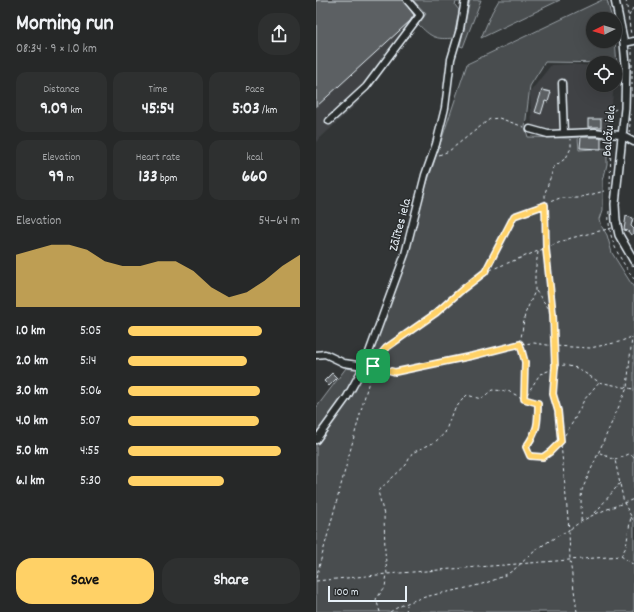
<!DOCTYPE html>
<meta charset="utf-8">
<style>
body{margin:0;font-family:Dekko,sans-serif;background:#2e3030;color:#f1f3f6;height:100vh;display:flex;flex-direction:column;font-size:15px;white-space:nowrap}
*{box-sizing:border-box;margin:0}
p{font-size:13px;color:#a4a6a8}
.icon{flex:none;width:22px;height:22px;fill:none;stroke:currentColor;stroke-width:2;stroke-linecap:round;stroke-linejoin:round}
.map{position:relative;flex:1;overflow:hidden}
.panel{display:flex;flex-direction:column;background:#262828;width:316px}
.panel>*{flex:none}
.needle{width:26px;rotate:265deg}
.buttons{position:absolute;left:270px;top:12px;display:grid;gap:8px}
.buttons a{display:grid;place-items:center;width:36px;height:36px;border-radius:50%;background:#262828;box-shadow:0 4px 16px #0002,0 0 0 1px #424445;font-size:20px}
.scale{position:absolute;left:12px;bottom:10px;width:79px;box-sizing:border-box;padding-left:4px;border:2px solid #e8f1f8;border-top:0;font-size:11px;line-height:14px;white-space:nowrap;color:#e8f1f8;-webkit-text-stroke:3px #2a2d2e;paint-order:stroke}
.pin{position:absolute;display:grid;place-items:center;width:34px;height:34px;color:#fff;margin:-17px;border-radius:8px;box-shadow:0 2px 6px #0006}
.round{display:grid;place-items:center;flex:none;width:42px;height:42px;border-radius:16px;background:#2e3030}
.summary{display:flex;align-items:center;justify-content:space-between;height:68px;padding:0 16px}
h1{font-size:22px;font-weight:700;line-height:30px}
.stats{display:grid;grid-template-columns:repeat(3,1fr);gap:6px;height:68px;padding:4px 16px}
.stats div{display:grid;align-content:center;border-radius:10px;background:#2e3030;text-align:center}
.stats b{font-size:17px;font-weight:700}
.stats small{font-size:11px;font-weight:400}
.stats p{font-size:11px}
.chart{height:112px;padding:8px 16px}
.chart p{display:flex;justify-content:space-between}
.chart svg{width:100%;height:72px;margin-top:4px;fill:#ffd166;opacity:.7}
.action{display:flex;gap:8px;margin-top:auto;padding:8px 16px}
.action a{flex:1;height:46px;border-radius:16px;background:#ffd166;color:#111;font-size:16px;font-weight:700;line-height:46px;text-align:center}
.action a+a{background:#2e3030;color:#f1f3f6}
ul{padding:0 16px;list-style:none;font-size:13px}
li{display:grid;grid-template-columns:64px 48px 1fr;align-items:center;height:30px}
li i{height:10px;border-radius:5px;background:#ffd166}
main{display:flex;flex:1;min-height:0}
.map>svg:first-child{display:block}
</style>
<main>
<section class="panel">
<div class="summary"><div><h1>Morning run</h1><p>08:34 · 9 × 1.0 km</p></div><a class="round"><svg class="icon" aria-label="share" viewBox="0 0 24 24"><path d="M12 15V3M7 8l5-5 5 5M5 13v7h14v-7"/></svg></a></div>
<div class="stats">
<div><p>Distance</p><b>9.09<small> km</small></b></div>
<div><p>Time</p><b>45:54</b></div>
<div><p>Pace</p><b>5:03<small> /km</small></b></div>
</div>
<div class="stats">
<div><p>Elevation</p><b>99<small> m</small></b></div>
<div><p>Heart rate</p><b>133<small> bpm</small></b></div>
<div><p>kcal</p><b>660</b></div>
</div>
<div class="chart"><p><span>Elevation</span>54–64 m</p>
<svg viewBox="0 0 160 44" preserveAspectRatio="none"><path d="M0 44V12L10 9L20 6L30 6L40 9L50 16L60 19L70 19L80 16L90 16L100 22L110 32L120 38L130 35L140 28L150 19L160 12V44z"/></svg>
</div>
<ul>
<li><b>1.0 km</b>5:05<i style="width:78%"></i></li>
<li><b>2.0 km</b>5:14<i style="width:69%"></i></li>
<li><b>3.0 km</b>5:06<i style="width:77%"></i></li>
<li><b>4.0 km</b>5:07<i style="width:76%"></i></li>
<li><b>5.0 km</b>4:55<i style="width:89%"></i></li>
<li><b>6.1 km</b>5:30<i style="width:56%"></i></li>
</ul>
<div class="action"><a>Save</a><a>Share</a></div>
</section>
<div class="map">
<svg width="318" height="612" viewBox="0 0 318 612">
<rect width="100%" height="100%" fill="#323536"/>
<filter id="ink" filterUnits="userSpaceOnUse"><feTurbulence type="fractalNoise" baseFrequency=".025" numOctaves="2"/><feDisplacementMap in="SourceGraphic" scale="8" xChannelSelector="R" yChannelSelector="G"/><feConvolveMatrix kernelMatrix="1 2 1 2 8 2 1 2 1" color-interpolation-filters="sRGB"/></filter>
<g filter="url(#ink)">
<g fill="#3f4244">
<path d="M0,0H97L110,14L41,104L0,142Z"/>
<path d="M255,64L277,66V85H298L293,130H266L234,132L216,126L214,92L235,65Z"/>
</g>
<g fill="#494d4f" stroke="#989fa4">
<path d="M97,0H145L144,2H140L139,5L143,10L138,38C119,40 115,37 102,24L110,14Z"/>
<path d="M154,0H165L147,47L144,46Z"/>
<path d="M183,0H244L165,38L176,12Z"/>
<path d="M286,0H291L296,19H277V41H299V39L301,66H299V63L229,62L214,86L209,127L212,137L251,138L262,137L263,150L291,148V164L287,181V210L284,219L286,227L291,235L296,253L318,288V612H0V408L30,368L50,371L65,325L83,279L106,198L151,64Z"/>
</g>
<g fill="#5c6063" stroke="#e8f1f8">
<path d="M0,0H87L98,15L94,21L0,107Z"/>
<path d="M226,90L235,92L232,102L229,101L225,114L219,112Z"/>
<rect x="272" y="119" width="13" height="8"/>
<path d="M265,137H285V149L264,148Z"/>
<path d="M310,216L317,218L315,226L318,229V233L315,235L312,231L308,230Z"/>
<path d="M16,373L21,378L13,386L8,381Z"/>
</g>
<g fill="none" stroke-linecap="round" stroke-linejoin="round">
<defs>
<g id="minor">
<path d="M308,43L318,41"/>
<path d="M246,83L248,133"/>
<path d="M13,121L50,87L104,15L91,0"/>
<path d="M214,129L232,134L279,132L293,134L305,135L318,142"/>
<path d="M0,355L9,354L28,363L48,366"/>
<path d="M0,440L31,397L48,366L89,254L109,175L120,144L129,108L135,59L144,29L149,0"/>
</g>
<path id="major" d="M299,0L308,43L310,65L309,108L299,204L300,221L303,235L318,261"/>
</defs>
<use href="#minor" stroke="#e8f1f8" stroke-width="9"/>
<use href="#major" stroke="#e8f1f8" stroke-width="10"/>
<g stroke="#e8f1f8" stroke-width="1" stroke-dasharray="3 3" stroke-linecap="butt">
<path d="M310,0L315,35"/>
<path d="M313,16L318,6"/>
<path d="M316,97V48"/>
<path d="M295,128L296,113L298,110L303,108"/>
<path d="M313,133L315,114"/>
<path d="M123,155L133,151L174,119L183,118L208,127"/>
<path d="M294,190L295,139"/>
<path d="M293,211C291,239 303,257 318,279"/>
<path d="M222,252L219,273V291L209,314L204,344L209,362L208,399L224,374L248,365L261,368L283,382L317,389L318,391"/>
<path d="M169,271L198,216L244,198H261L289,191"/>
<path d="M220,291L236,313"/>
<path d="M54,366H57L58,362L70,348L120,313L147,289L169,272L255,238L296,228"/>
<path d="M299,460L313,454L318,457"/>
<path d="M279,513L304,483"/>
<path d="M315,517L318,522"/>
<path d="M265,521C266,510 264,500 266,490L311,388L316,337"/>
<path d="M305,556L318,565"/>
<path d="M0,578L57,366L79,372L156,356L204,344L218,343L238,346L274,348L303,342L318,336"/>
<path d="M0,581L71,574L305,556L310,547L315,516L308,503L299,460L282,452"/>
<path d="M64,612L60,599L69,587L71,574L69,551L68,515L62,491L90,465L96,453L119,442L129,433L136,413L146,400L151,395L165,399L176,390L192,391L208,399L222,403C222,424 222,430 210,447L214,455L227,457L234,452L245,441L257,422L268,400L283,382"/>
<path d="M74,612C109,589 154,594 191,574C199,570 205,563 212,557C224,546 239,537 253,530L242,411L237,394L239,367L237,314L230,249L229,193L238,167L250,158L255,148V139"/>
<path d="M90,612L91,605"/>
<path d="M261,612L254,560L253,530C275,513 293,509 318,499"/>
</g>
<use href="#minor" stroke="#2a2d2e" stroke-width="6"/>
<use href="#major" stroke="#2a2d2e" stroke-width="7"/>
</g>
</g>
<g fill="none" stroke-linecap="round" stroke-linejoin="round" filter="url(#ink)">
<defs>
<path id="route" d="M229,205L230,249L237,314L239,367L237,394L242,411L245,441L234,452L227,457L214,456L210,447C222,430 222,424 222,403L208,399L209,362L204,344L156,356L79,372L57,366L58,362L70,348L120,313L147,289L169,272L198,216Z"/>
</defs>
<use href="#route" stroke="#fff" stroke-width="8"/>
<use href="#route" stroke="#ffd166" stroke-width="5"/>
</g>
<g text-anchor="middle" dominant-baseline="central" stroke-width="3" stroke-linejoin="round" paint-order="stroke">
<g font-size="13" fill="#e8f1f8" stroke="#2a2d2e">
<text transform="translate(294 131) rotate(-85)">Baložu iela</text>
<text transform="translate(85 225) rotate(-75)">Zālītes iela</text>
</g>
</g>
</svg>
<div class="buttons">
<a><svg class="needle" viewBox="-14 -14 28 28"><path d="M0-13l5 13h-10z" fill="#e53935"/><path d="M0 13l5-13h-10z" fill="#a4a6a8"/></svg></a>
<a><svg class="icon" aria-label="locate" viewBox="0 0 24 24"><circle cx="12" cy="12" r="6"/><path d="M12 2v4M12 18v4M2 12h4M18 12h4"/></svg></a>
</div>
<div class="scale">100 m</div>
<div class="pin" style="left:57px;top:366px;background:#1e9e55"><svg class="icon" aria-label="arrive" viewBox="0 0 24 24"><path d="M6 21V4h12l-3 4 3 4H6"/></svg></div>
</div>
</main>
